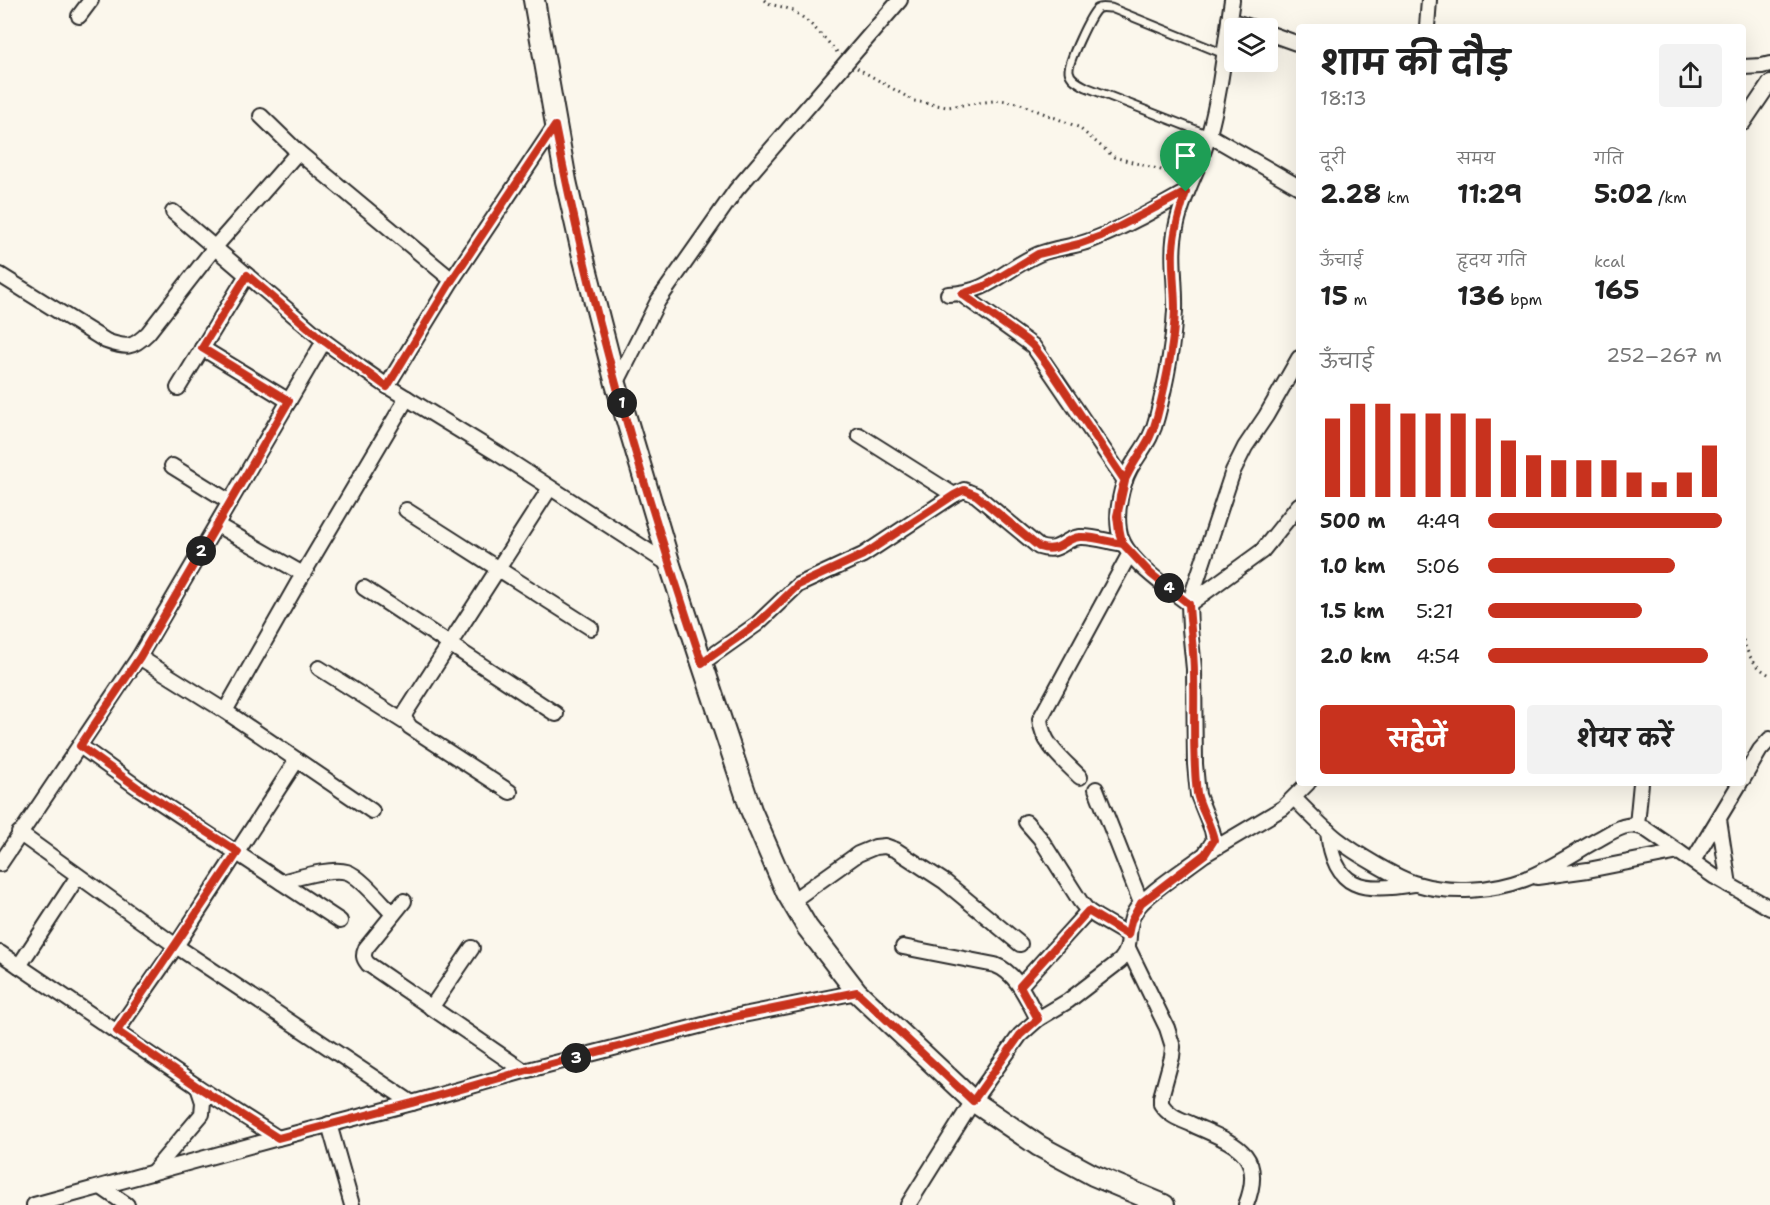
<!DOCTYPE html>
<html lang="hi">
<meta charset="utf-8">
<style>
body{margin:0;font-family:"Shantell Sans","Playpen Sans Deva",sans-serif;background:#f2f2f2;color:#222;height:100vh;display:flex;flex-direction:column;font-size:22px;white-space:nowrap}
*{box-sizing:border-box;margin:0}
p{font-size:20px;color:#767676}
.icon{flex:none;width:33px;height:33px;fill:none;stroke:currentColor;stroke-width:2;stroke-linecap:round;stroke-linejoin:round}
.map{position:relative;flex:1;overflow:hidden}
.panel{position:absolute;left:1296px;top:24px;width:450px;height:762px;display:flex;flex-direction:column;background:#fff;border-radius:6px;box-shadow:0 6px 24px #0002}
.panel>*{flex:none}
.fabs{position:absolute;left:1224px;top:18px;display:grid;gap:12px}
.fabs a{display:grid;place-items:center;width:54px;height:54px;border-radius:6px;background:#fff;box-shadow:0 6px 24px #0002;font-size:30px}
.pin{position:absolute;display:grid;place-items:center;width:51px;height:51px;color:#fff;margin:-62px -26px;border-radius:50% 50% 50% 0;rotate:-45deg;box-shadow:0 0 6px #0007}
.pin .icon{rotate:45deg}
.km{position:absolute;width:30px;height:30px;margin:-15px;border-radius:50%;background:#222;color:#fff;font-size:16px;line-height:30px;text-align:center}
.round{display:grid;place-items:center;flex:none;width:63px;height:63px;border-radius:6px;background:#f2f2f2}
.summary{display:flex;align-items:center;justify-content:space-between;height:102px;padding:0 24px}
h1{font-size:33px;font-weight:700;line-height:45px}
.stats{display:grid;grid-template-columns:repeat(3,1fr);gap:9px;height:102px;padding:6px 24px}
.stats div{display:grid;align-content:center}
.stats b{font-size:26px;font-weight:700}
.stats small{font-size:16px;font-weight:400}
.stats p{font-size:16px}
.chart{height:168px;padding:12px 24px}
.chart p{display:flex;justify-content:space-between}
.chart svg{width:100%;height:108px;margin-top:6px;stroke:#c8321e;stroke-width:6}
.cta{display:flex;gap:12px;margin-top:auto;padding:12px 24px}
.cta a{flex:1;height:69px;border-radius:6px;background:#c8321e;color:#fff;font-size:24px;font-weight:700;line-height:69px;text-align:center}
.cta a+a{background:#f2f2f2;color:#222}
ul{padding:0 24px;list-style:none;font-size:20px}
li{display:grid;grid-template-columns:96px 72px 1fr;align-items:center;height:45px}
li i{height:15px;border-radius:8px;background:#c8321e}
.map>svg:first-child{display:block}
</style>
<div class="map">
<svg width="1770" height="1205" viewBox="0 0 1770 1205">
<rect width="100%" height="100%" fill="#fbf7ec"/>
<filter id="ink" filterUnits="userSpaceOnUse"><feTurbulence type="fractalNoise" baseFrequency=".0167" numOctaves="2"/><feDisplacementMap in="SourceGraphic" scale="12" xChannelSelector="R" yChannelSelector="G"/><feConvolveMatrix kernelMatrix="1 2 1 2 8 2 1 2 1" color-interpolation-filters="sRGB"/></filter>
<g filter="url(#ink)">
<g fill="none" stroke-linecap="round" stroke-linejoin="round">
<defs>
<path id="lane" d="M1209,135L1086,87C1079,83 1070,79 1069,71C1068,62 1090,15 1097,9C1101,6 1106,8 1111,8L1224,54"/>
<g id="street">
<path d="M1232,0C1225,45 1221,91 1209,134C1201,166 1182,195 1176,228C1170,255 1176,282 1175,310C1173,345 1166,383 1157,417C1152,439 1141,450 1130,469C1121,486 1116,511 1119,530C1123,559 1167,587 1189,604L1262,551L1299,505"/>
<path d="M79,16L91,0"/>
<path d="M1229,20L1254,28"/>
<path d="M1427,27L1429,0"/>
<path d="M1268,33L1299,44"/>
<path d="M1743,67L1762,66L1770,64"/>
<path d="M261,116L298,152L452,280"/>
<path d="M1743,123L1770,83"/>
<path d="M1209,135L1299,187"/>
<path d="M173,212L324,341L361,368L387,386L500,455L670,565"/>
<path d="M0,275L106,341C126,348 132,349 148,333L215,247L298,152"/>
<path d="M948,294C990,293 1004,269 1039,254C1056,247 1075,247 1092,240C1125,227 1156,209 1186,192"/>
<path d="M961,294L1033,346L1125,481"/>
<path d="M202,348L289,401"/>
<path d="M616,384L658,301L736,190L900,0"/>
<path d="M387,386L452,280L555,126"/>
<path d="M178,388L247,275"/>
<path d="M859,435L954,495"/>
<path d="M172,466L230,502"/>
<path d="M406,510L591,628"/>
<path d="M217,525L303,574"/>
<path d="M364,588L556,714"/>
<path d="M139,657L225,711L372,811"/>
<path d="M702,663L757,624L798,585L863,555L954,495L964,490L976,495L1039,547C1061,554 1063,538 1080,537C1093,536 1109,542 1123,544"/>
<path d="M319,668L406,723"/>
<path d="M225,711L303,574L407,398"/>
<path d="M80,746L137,787L340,921"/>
<path d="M1080,777C1063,760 1042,744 1040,719L1130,553"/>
<path d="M1743,779L1760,750L1770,739"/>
<path d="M1096,789L1141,903"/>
<path d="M510,792L410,727L404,718L406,712L550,488"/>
<path d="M1294,798C1308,812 1322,827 1337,839C1355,853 1396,878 1417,884C1450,894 1493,891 1525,879C1550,869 1574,853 1597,840C1612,832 1627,820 1644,828L1715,877L1770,908"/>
<path d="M1719,819L1729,885"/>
<path d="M1026,822L1040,838L1080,901L1088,911L1097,917L1128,935"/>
<path d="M1637,825L1641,783"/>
<path d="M1328,831C1334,891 1363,892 1414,884"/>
<path d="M19,833L176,946L412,1103"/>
<path d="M1207,853L1283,808L1308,783"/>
<path d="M1693,861L1740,783"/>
<path d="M0,864L139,657L324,341"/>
<path d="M1537,877L1588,870L1679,852"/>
<path d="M281,882C298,878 331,867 347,872C360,876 383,904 393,914"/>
<path d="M404,901L366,948C363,955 363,958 368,964L524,1071"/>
<path d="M792,901L858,854L875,847L885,846L896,850L945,882L1020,944"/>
<path d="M903,947L995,965C1017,973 1027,999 1038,1019"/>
<path d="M1128,948L1167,1028L1173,1047L1172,1057L1161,1097V1104C1168,1115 1179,1119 1191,1124C1232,1143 1267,1151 1246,1205"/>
<path d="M0,953L198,1087L278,1138"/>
<path d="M19,966L78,876"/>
<path d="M1020,986L1088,911"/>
<path d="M431,1008L472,948"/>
<path d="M117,1031L176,946L297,760"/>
<path d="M329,1124L352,1205"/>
<path d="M152,1173L202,1114L203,1102L198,1087"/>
<path d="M101,1187L127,1205"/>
<path d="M34,1205L278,1138L412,1103L524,1071L738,1016L857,992"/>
<path d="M908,1205L973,1101L1020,1035L1038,1019L1068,1001L1120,961C1134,946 1125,931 1134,913C1143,895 1187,868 1205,854L1214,840L1212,830L1198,795L1195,764L1194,669L1190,629L1189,604L1233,471L1245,447L1266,416L1299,358"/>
</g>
<path id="secondary" d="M534,0L566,181L582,252L616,384L670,565L702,663L751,810L787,893L807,927L857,992L973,1101L1039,1146L1093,1175L1164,1205"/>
</defs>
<use href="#lane" stroke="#2b2b2b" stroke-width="11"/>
<use href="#street" stroke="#2b2b2b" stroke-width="18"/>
<use href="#secondary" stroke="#2b2b2b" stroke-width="24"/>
<g stroke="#2b2b2b" stroke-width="3" stroke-dasharray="1.5 4.5" stroke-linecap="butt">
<path d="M764,0C772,7 781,5 791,10C809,19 824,38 838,53"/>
<path d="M857,68L914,101L947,107L1001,100L1018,103L1078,127L1114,157L1179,175"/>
<path d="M1743,640C1748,656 1755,667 1770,675"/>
</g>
<use href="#lane" stroke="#fbf7ec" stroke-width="7"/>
<use href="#street" stroke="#fbf7ec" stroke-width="14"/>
<use href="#secondary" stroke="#fbf7ec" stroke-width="20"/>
</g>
</g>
<g fill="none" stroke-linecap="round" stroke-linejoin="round" filter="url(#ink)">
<defs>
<path id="route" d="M1186,192C1180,211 1174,230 1173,250C1172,270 1175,290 1175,309C1174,345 1166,383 1157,417C1151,441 1141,450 1130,470C1117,492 1115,520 1123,544C1110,542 1093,536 1080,537C1063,538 1061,554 1039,547L976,495L964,490L954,495L863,555L798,585L757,624L702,663C643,487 590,308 555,126L452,280L387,387L324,341L247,275L202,348L289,401L140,657L80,746L137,787L238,852L117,1031L198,1087L278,1138L412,1103L524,1071L738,1016L857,992L973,1101L1020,1035L1038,1019L1020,986L1088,911L1128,935L1131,921L1141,903L1205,854L1214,840C1211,823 1200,809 1197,793C1192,753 1195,712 1194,673C1194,650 1190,627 1189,604L1151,574L1123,544L1119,532L1117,516L1125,481L1046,363L1033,346L1026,340L962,294L985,286L1038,254L1079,244L1101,236L1186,192"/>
</defs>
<use href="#route" stroke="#fff" stroke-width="12"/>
<use href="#route" stroke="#c8321e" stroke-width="8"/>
</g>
</svg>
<div class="fabs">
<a><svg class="icon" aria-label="layers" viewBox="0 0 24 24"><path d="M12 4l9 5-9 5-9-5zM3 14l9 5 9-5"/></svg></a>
</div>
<div class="pin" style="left:1186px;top:192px;background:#1e9e55"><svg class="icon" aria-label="arrive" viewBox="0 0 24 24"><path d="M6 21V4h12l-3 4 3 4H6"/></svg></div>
<b class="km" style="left:622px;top:403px">1</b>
<b class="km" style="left:201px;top:551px">2</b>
<b class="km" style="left:576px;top:1058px">3</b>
<b class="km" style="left:1169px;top:588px">4</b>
<section class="panel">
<div class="summary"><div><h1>शाम की दौड़</h1><p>18:13</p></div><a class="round"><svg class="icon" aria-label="share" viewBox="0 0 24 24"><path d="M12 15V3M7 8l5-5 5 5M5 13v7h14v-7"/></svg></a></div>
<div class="stats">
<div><p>दूरी</p><b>2.28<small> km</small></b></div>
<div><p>समय</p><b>11:29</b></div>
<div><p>गति</p><b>5:02<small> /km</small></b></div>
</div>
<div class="stats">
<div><p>ऊँचाई</p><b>15<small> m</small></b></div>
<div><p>हृदय गति</p><b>136<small> bpm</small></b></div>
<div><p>kcal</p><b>165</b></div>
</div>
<div class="chart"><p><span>ऊँचाई</span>252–267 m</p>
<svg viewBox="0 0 160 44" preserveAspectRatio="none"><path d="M5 44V12M15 44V6M25 44V6M35 44V10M45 44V10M55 44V10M65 44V12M75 44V21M85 44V27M95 44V29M105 44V29M115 44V29M125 44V34M135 44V38M145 44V34M155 44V23"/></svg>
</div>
<ul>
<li><b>500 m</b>4:49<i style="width:100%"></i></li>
<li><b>1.0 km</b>5:06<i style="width:80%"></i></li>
<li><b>1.5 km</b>5:21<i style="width:66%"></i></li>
<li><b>2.0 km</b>4:54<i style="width:94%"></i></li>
</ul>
<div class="cta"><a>सहेजें</a><a>शेयर करें</a></div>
</section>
</div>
